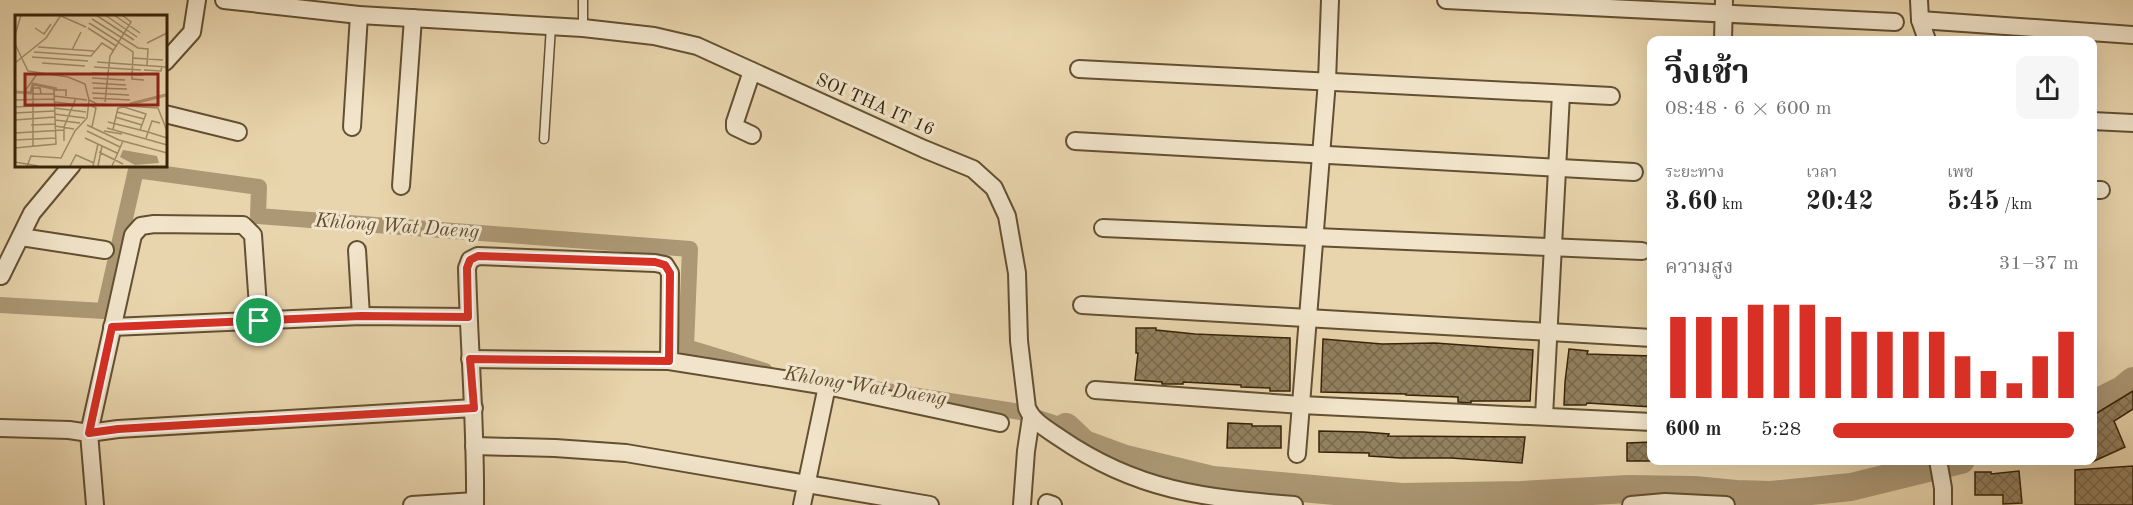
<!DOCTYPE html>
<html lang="th">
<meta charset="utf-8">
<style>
body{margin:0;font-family:"Old Standard TT","Noto Serif Thai",serif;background:#f6f6f6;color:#222;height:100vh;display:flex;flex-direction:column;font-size:22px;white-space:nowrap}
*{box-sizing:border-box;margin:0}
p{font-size:20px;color:#767676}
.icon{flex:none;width:33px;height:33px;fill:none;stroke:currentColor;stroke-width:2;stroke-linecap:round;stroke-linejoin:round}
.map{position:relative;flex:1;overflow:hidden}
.panel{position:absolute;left:1647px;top:36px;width:450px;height:429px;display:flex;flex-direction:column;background:#fff;border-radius:12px;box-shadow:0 6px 24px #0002}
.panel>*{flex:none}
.pin{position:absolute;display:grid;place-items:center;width:51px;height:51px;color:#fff;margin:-26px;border:3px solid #fff;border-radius:50%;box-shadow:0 2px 6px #0007}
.round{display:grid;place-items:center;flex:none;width:63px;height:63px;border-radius:12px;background:#f6f6f6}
.head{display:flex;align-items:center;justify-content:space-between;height:102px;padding:0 18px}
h1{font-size:33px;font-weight:700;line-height:45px}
.figures{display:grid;grid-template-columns:repeat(3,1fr);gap:9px;height:102px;padding:6px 18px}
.figures div{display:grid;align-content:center}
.figures b{font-size:26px;font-weight:700}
.figures small{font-size:16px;font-weight:400}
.figures p{font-size:16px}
.chart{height:168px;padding:12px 18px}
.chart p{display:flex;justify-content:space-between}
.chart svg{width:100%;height:108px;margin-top:6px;stroke:#d93025;stroke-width:6}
ul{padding:0 18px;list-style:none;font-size:20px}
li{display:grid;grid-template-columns:96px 72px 1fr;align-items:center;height:45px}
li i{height:15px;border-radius:8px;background:#d93025}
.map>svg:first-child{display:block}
</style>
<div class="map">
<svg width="2133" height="505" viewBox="0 0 2133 505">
<defs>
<pattern id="building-cross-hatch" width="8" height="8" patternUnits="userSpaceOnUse" patternTransform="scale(1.5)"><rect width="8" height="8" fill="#93805e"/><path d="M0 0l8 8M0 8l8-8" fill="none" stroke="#79684c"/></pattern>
</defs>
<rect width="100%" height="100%" fill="#e9d5ad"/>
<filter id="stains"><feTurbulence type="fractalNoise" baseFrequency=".00333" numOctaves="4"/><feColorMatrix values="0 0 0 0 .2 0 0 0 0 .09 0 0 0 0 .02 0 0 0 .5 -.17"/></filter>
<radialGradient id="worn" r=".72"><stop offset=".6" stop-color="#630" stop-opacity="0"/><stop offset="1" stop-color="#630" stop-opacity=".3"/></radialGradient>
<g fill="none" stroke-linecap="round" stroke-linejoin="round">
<g stroke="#ac9875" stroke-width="16">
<path d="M0,305L104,311L136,170L259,187L258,216L690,249L686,347L765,371"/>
<path d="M873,389L1020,412L1066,427"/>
</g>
<g stroke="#ac9875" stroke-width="28">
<path d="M2092,405L2122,390L2133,381"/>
<path d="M1066,427L1084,444L1122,458L1213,480L1401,497L1521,495L1628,489L1694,490L1736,494L1771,495L1851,487L1961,460"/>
</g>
</g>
<g fill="url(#building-cross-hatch)" stroke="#362309" stroke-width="1.5">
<path d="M1136,328H1156V330L1195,334L1290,338V391H1270V388L1241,387V385L1183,382V384H1162V382L1135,380L1138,353H1136Z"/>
<path d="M1323,339L1382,344L1435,343L1533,350L1530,401H1471V403L1458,402V397L1406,395V394L1321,392Z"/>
<path d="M1569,349L1588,351L1587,354L1652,356V407L1587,403L1586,405H1564L1565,382Z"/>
<path d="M2133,391V409L2114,421L2125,447L2092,462V416Z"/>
<path d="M1228,423L1252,424V426H1281V448H1227Z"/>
<path d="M1319,431L1364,432L1389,434L1388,436L1525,437L1522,463L1451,458H1400L1369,456V453L1319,452Z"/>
<path d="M1652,442V461H1627V443Z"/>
<path d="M2133,466V505H2075V470Z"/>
<path d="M2019,471L2022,503L2003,504V495H1975V472H1991V474Z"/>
</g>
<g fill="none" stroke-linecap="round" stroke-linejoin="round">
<defs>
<g id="service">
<path d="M583,0V28"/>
<path d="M544,139L551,26"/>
</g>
<g id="minor">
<path d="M224,0L359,15L583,28L654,36L697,46L924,149L973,169L994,188L1007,216L1017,273L1019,341L1027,408C1033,422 1047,429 1060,438C1137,491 1204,498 1294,505"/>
<path d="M1446,0L1895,22"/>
<path d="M1919,0L1920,20L1927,40"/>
<path d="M1920,20L2133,35"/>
<path d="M1723,40L1724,0"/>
<path d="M165,62L192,32L197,0"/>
<path d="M1079,69L1611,96"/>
<path d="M165,114L238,132"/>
<path d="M2092,121L2133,123"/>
<path d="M352,127L359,15"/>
<path d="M752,135L735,127V122L752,71"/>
<path d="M1075,141L1634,172"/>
<path d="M401,186L413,18"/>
<path d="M2092,190H2101"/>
<path d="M1103,228L1642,251"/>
<path d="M21,237L105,250"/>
<path d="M357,250L361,316"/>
<path d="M1,276L32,213L72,165"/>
<path d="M1082,305L1652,338"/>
<path d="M112,327L361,316L468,317"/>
<path d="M470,359L669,361L827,386L1000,423"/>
<path d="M1095,390L1301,405L1652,422"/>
<path d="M1544,416L1561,94"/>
<path d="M0,428L69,430L89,433L118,429L474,408"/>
<path d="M474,446L555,448L626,453L930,505"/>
<path d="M1297,454L1327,81L1330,0"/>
<path d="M1938,460L1943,488V505"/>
<path d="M1047,503L1053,505"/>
<path d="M95,505L89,433L133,235L141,226L154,224L243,225L253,235L259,321"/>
<path d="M412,505L475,501"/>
<path d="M475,505C476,426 469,347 467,268L470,260L478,256L655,263L665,265L670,273L669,361"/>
<path d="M802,505L827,386"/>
<path d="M1022,505L1026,451L1031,418"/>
<path d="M1631,505L1665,502L1726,505"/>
</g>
</defs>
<use href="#service" stroke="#635032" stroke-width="11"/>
<use href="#minor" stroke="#635032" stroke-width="20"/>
<use href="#service" stroke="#f1e4ca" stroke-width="8"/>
<use href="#minor" stroke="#f1e4ca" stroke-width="16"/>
</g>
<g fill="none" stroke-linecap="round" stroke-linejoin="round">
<defs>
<path id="route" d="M478,256L655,262L665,265L670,273L669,361L470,359L474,408L118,429L89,433L112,327L361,316L468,317L467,268L470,260Z"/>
</defs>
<use href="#route" stroke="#fff" stroke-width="12"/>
<use href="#route" stroke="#d93025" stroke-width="8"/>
</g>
<g text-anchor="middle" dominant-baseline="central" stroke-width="6" stroke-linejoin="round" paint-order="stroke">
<g font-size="18" fill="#362309" stroke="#f1e4ca">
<text transform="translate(875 105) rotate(24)">SOI THA IT 16</text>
</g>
<g font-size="20" font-style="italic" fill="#5f4c2f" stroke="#f1e4ca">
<text transform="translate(397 227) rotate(4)">Khlong Wat Daeng</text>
<text transform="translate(865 387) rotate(9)">Khlong Wat Daeng</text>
</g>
</g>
<g transform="translate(15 15)">
<rect width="152" height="152" fill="#e9d5ad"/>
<path d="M108,135L142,141L144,148L120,150L105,142Z" fill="#ac9875"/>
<path fill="none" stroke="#ac9875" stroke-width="3" d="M1,77L16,78L18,69L42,74M115,89L151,80"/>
<path fill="none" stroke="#a18e6b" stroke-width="1.5" d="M81,0L119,25M90,0L122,22M99,0L125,18M46,1L71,12M77,4L123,33L133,34L132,50M74,8L104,27M20,13L29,19L36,9M73,13L101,31M0,20L6,0M103,27L118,37L117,64L129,65M132,28L152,18M0,29L13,56L53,62L70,69L74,85L82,89L143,93L152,116M23,32L79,36M57,35L66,17M19,37L76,41L87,28L98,35M17,42L73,46M117,43L148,45M82,47L151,52M0,48L31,23L46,0M27,48L70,51M79,52L126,55M129,55L146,56L147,51M77,58L128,60M77,63L110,65M77,68L111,70M78,73L112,74M10,76L22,59M77,78L114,80M17,79H39M39,81L72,85M78,83L115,85M0,85L39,84M39,87L72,91M90,87L95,41L116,7L107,0M75,90L81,93L77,112M0,92L39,90M39,93L71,97M102,97L129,104M0,98L39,96M39,99L70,103M100,102L127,110M0,105L40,102M40,105L65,108M93,107L133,117M16,110L40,109M72,110L104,125M40,111L59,114M92,113L152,130M98,114L103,93L109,92L131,99L125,115M72,116L105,132M89,116L107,119M133,117L152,123M0,118L49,115M70,123L102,138M131,123L137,106L145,108M0,125L41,123M104,125L152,138M49,126V112L61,83M18,131V73H25L26,79M0,133L41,129L39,75H51V81M84,137L108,149M0,147L23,151M12,151L16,141L46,143L60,116L72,103L74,85M55,151L61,140L79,148M78,151L83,129M83,151L87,131M97,151L108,126"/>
<path fill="#8f2418" fill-opacity="0.15" stroke="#8f2418" stroke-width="3" d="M10,59H143V90H10Z"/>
<rect width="152" height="152" fill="none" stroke="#362309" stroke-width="3"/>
</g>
<rect width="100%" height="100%" filter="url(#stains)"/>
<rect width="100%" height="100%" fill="url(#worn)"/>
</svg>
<div class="pin" style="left:259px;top:321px;background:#1e9e55"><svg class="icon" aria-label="arrive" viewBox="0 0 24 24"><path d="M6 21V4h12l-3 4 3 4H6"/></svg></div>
<section class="panel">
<div class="head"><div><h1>วิ่งเช้า</h1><p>08:48 · 6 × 600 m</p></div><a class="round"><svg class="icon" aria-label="share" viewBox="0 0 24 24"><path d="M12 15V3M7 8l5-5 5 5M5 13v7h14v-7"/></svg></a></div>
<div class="figures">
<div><p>ระยะทาง</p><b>3.60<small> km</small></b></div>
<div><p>เวลา</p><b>20:42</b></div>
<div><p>เพซ</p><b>5:45<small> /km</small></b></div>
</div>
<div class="chart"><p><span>ความสูง</span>31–37 m</p>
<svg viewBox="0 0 160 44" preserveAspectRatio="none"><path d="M5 44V11M15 44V11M25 44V11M35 44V6M45 44V6M55 44V6M65 44V11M75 44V17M85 44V17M95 44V17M105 44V17M115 44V27M125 44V33M135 44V38M145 44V27M155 44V17"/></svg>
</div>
<ul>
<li><b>600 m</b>5:28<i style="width:98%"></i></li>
</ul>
</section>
</div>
